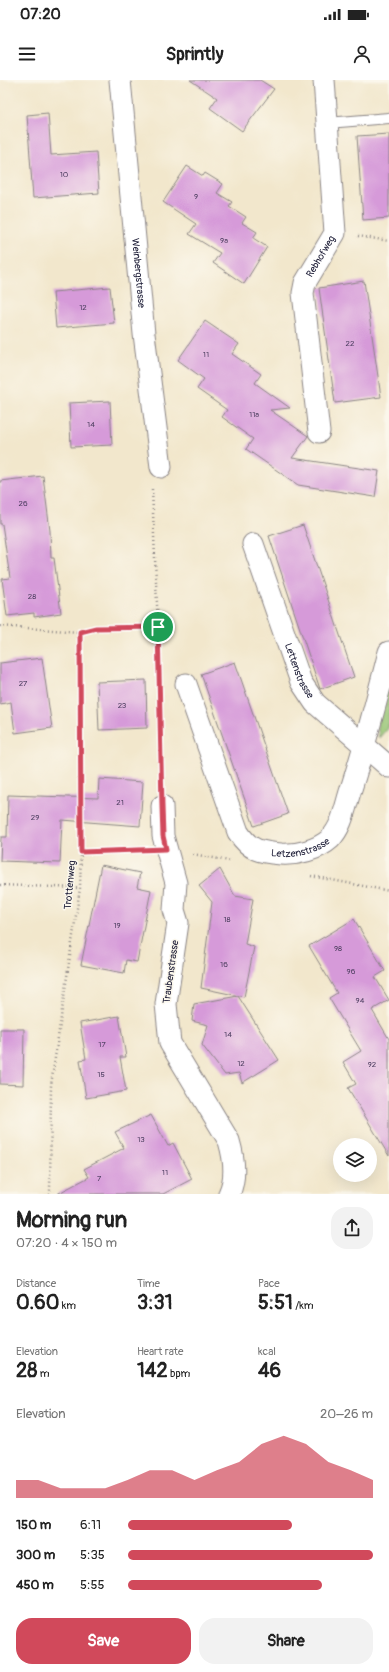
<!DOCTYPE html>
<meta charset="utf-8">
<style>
body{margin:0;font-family:Pangolin,sans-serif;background:#f2f2f2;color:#222;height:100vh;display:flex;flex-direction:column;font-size:15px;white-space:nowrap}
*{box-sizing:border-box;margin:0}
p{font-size:13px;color:#767676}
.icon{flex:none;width:22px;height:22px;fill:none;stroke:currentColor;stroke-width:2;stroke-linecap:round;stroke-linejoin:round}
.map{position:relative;height:1114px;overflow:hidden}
.details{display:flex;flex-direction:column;background:#fff;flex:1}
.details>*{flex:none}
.buttons{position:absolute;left:333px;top:1058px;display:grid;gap:8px}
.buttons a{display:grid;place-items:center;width:44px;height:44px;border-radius:50%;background:#fff;box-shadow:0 4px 16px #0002;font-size:20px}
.pin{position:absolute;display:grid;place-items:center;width:34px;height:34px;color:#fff;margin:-17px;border:2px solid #fff;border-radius:50%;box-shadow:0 1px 4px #0007}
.round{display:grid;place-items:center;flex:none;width:42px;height:42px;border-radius:16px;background:#f2f2f2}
.summary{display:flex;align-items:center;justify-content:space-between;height:68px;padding:0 16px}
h1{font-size:22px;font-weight:700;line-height:30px}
.metrics{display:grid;grid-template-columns:repeat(3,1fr);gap:6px;height:68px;padding:4px 16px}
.metrics div{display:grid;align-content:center}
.metrics b{font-size:20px;font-weight:700}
.metrics small{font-size:11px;font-weight:400}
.metrics p{font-size:11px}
.chart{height:112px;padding:8px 16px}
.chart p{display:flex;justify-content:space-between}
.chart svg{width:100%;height:72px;margin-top:4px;fill:#d1495b;opacity:.7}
.primary-button{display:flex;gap:8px;margin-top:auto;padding:8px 16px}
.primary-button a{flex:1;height:46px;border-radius:16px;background:#d1495b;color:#fff;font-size:16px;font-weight:700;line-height:46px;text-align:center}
.primary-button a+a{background:#f2f2f2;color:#222}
ul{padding:0 16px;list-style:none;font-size:13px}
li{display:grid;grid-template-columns:64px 48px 1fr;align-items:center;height:30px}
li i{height:10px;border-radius:5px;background:#d1495b}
.status{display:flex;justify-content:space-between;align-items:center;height:28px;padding:0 20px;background:#fff;direction:ltr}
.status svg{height:11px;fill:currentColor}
header{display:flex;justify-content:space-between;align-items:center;height:52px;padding:0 16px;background:#fff;font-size:18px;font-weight:700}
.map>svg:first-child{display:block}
</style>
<div class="status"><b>07:20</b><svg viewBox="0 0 49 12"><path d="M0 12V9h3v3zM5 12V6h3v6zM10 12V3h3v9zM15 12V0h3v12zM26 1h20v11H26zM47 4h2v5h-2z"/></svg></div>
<header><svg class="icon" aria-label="menu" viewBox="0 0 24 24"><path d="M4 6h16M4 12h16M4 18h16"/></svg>Sprintly<svg class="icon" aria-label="person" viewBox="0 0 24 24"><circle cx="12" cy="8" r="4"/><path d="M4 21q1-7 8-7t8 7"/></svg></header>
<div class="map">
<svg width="389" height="1114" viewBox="0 0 389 1114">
<defs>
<pattern id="park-tufts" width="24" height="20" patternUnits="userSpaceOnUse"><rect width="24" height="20" fill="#96c473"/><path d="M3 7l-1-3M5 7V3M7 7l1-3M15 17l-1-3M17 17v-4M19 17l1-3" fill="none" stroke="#81a864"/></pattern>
</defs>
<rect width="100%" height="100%" fill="#fbf7ec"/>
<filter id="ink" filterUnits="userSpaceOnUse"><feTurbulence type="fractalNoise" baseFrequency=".025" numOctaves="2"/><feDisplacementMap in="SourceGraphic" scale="8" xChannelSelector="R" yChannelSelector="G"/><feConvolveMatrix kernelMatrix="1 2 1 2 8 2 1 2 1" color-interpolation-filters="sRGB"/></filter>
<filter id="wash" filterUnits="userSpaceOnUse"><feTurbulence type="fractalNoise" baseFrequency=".012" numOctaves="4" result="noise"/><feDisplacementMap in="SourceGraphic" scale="16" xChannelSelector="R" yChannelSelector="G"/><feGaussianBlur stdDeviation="0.9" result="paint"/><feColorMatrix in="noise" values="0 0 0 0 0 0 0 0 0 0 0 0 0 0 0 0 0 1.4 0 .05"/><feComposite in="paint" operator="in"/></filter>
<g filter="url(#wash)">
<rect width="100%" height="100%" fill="#f2e7cc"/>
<path fill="url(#park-tufts)" stroke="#5c7357" d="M389,593V646L379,658L377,644Z"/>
<g id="blocks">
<g fill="#d69ad9">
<path d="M190,0H260L274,9L242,51L210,28L217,18Z"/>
<path d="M48,33L51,75L96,72L99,113L33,118L27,35Z"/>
<path d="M389,54V138L363,140L357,56Z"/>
<path d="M187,86L203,96L205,93L223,104L217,113L232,122L229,126L246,137L242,143L257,152L253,158L267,167L244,204L213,183L220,173L189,154L196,144L163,122Z"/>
<path d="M364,201L381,317L335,323L319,208Z"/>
<path d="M110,207L114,243L56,248L53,212Z"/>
<path d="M205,241L239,264L232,274L261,294L255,303L290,328L270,330L308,356L292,378L379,391L375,417L298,405L246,369L253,359L222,337L227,330L197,309L204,299L178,280Z"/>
<path d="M110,321L112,365L71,367L69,323Z"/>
<path d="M43,396L50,451L51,478H54L61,533L34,537V533L7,536L2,499L10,498L2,444H0V401Z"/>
<path d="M303,445L354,597L320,609L269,456Z"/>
<path d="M42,578L52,648L15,653L11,622L0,624V583Z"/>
<path d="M235,582L288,734L254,746L201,594Z"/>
<path d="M146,600L147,648L99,650L97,602Z"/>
<path d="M99,699L143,702L140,746L62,740L60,783L0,781L1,757H7L8,715L98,718Z"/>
<path d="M101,785L140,793L137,807L151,810L137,882L126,880L124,893L81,885Z"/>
<path d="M220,789L235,816L253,819L245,864L254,867L244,917L201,908L212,822L199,806Z"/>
<path d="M354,839L385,891L375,897L389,920L372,930L389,959V1076L348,1008L356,1004L343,982L361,971L329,918L337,913L309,866Z"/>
<path d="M238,916L279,980L242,1003L239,993L225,995L202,965L208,945L192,941L194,924Z"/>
<path d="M119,936L126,977H120L126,1011L86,1018L80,980L86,979L80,943Z"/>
<path d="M0,949H24L23,1005L0,1004Z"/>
<path d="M151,1035L168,1066L173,1063L192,1099L163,1114H57L89,1097L84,1089L124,1068L115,1052Z"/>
</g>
</g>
</g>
<g filter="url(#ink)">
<use href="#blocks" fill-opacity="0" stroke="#8a8484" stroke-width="1"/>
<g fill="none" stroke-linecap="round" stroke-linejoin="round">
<defs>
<path id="lane" d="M327,43L389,38"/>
<g id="street">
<path id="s1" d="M120,0L144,254L161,387"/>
<path id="s2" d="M319,352L303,213L305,203L335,153L324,0"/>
<path id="s3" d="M253,464L301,602L315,623L389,687"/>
<path id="s4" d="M186,604L238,752C250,771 260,772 281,774C297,775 318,770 330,759C342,747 345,728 350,712C365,666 377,619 389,572"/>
<path d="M162,726L163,756L176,803L174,830L178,843L166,924L170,963L229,1061C234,1078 237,1097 229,1114"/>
</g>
</defs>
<use href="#lane" stroke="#8a8484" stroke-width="12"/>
<use href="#street" stroke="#8a8484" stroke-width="23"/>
<g stroke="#8a8484" stroke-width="2.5" stroke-dasharray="1 3" stroke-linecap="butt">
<path d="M358,156L389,161"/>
<path d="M152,409L158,547L161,702"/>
<path d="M0,546L80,552L81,772L80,808L51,1005L50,1114"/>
<path d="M80,552L96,548L158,547"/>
<path d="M82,772L143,769"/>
<path d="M193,774L229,781"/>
<path d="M311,796L389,811"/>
<path d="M0,805L80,808"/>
</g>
<use href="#lane" stroke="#fff" stroke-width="10"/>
<use href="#street" stroke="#fff" stroke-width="21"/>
</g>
</g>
<g fill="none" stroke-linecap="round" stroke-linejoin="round" filter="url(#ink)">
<defs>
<path id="route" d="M158,547L162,726L163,756L166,769L81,772L80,552L96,548Z"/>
</defs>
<use href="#route" stroke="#fff" stroke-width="8"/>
<use href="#route" stroke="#d1495b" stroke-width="5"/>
</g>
<g text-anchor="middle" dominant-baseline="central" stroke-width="3" stroke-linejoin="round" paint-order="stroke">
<g font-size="8" fill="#4f4062">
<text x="64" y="94">10</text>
<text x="196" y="116">9</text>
<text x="224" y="160">9a</text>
<text x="83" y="227">12</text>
<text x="350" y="263">22</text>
<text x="206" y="274">11</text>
<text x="254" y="334">11a</text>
<text x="91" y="344">14</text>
<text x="23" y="423">26</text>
<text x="32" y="516">28</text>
<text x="23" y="603">27</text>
<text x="122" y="625">23</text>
<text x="120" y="722">21</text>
<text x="35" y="737">29</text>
<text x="227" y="839">18</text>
<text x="117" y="845">19</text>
<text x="338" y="868">98</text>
<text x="224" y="884">16</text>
<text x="351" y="891">96</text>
<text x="360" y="920">94</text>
<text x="228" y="954">14</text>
<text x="102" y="964">17</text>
<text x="241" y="983">12</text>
<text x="372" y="984">92</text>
<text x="101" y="994">15</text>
<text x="141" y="1059">13</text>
<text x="165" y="1092">11</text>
<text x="99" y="1098">7</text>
</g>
<g font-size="10" fill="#22223b" stroke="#fbf7ec">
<text stroke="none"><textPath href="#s2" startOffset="181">Rebhofweg</textPath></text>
<text stroke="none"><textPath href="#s1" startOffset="194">Weinbergstrasse</textPath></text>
<text stroke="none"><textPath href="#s3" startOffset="135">Lettenstrasse</textPath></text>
<text stroke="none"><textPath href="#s4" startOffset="228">Letzenstrasse</textPath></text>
<text transform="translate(70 805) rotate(-85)">Trottenweg</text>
<text transform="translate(171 892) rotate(-82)">Traubenstrasse</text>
</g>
</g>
</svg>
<div class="buttons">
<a><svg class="icon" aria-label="layers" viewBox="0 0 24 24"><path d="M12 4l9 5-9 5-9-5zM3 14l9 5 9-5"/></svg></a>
</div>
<div class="pin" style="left:158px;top:547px;background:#1e9e55"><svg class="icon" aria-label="arrive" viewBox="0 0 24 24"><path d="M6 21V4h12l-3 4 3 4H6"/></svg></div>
</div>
<section class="details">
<div class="summary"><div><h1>Morning run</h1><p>07:20 · 4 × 150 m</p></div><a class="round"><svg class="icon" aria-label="share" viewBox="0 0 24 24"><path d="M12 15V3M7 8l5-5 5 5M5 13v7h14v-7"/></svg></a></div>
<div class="metrics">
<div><p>Distance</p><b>0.60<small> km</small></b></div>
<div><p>Time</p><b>3:31</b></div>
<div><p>Pace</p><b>5:51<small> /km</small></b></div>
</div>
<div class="metrics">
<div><p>Elevation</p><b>28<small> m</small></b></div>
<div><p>Heart rate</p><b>142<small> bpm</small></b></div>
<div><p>kcal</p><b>46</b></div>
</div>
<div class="chart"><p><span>Elevation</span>20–26 m</p>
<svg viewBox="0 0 160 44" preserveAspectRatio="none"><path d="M0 44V33L10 33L20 38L30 38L40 38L50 33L60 27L70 27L80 33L90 27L100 22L110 11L120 6L130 11L140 22L150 27L160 33V44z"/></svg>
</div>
<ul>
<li><b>150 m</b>6:11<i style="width:67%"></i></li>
<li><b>300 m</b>5:35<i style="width:100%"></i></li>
<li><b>450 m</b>5:55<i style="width:79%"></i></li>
</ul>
<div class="primary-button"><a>Save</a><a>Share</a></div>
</section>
